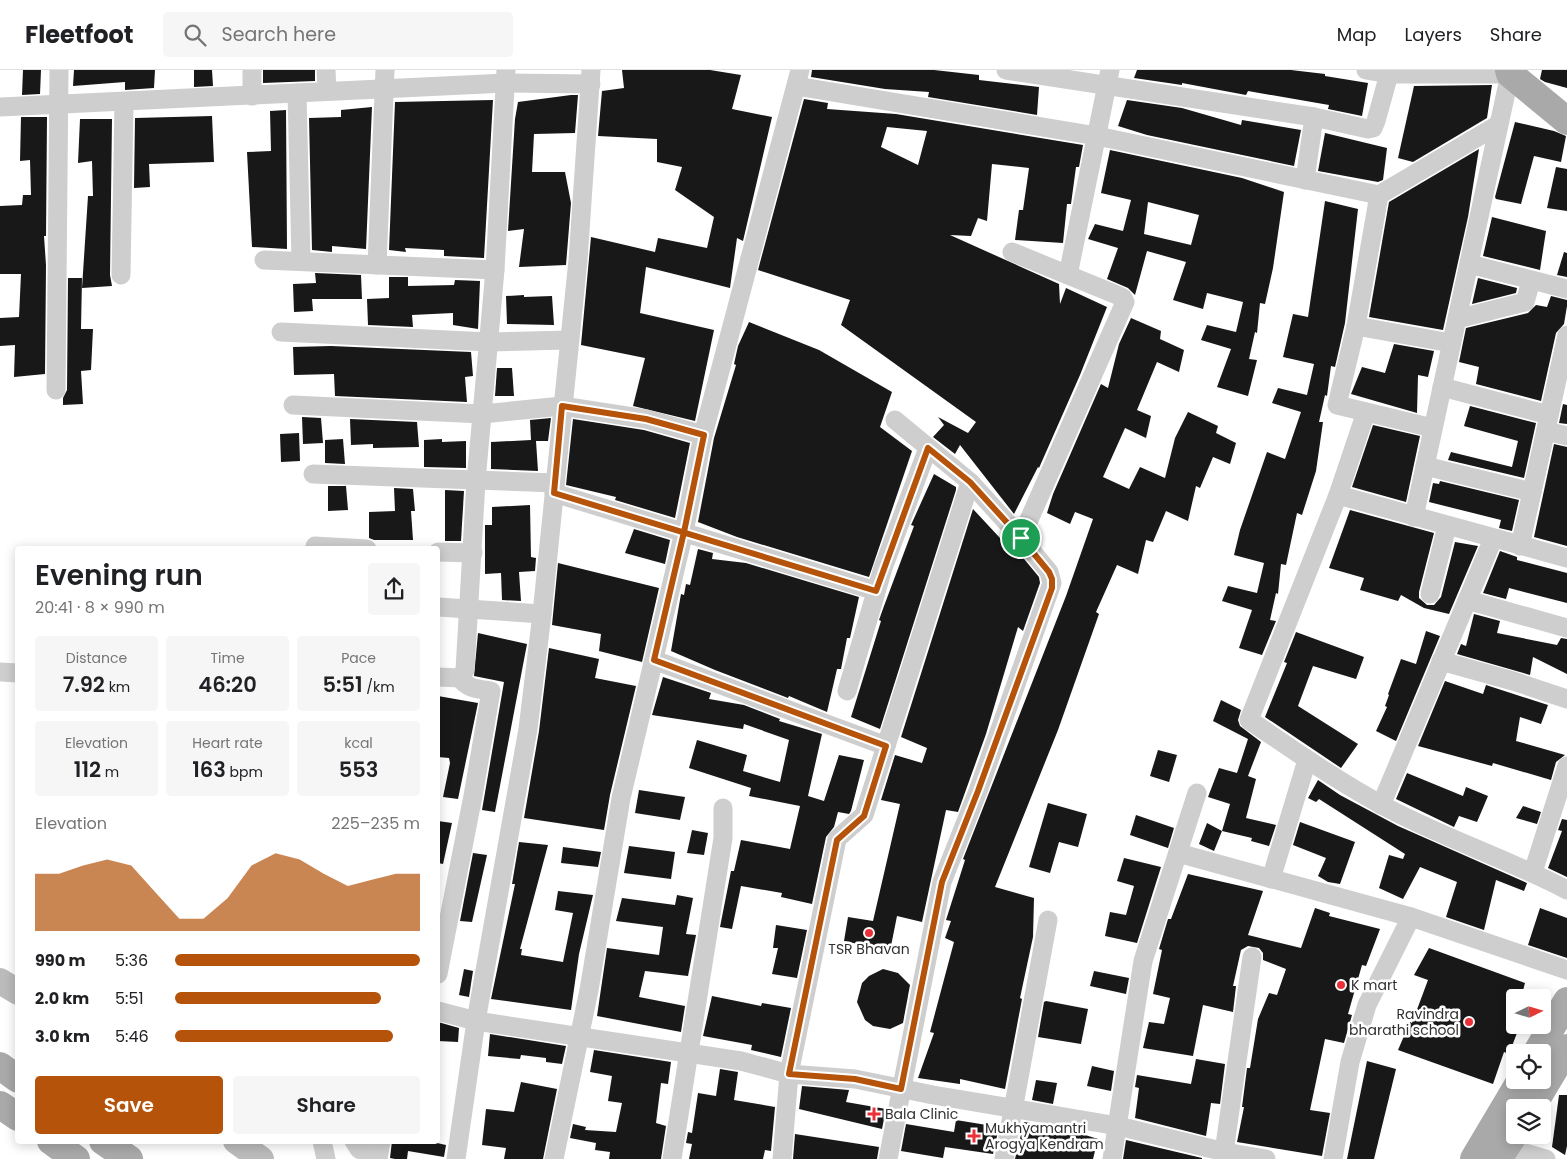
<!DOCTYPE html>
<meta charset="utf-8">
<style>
body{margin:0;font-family:Poppins,sans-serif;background:#f6f6f6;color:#202124;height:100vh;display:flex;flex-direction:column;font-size:19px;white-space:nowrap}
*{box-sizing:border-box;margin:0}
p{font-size:16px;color:#757577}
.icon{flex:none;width:28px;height:28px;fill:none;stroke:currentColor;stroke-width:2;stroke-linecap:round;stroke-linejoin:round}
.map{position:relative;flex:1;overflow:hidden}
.panel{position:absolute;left:15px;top:476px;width:425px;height:598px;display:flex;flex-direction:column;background:#fff;border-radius:5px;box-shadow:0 2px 12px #0003}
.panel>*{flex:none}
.needle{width:32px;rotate:85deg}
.controls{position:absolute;left:1506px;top:919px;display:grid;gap:10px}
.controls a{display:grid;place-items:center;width:45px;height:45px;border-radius:5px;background:#fff;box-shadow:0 2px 12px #0003;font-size:25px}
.pin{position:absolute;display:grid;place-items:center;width:42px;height:42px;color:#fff;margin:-21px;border:2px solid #fff;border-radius:50%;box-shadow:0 1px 5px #0007}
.round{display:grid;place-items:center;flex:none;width:52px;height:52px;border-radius:5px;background:#f6f6f6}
.summary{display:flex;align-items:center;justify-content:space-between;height:85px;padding:0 20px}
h1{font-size:28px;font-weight:600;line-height:38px}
.stats{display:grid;grid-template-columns:repeat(3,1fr);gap:8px;height:85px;padding:5px 20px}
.stats div{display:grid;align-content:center;border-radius:5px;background:#f6f6f6;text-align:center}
.stats b{font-size:21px;font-weight:600}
.stats small{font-size:14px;font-weight:400}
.stats p{font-size:14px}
.chart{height:140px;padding:10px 20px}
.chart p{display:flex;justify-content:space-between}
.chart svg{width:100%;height:90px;margin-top:5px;fill:#b45309;opacity:.7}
.cta{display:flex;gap:10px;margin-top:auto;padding:10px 20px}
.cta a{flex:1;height:58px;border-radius:5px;background:#b45309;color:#fff;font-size:20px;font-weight:600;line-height:58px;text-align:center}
.cta a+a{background:#f6f6f6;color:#202124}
ul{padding:0 20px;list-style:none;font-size:16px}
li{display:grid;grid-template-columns:80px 60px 1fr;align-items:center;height:38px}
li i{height:12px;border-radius:6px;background:#b45309}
header{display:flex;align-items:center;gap:30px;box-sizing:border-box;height:70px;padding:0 25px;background:#fff;border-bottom:1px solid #e0e0e0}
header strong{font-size:24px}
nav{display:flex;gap:28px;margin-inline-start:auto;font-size:18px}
.search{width:350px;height:45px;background:#f6f6f6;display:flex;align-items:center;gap:12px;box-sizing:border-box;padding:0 18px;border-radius:5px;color:#757577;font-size:19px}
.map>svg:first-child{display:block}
</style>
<header>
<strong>Fleetfoot</strong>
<div class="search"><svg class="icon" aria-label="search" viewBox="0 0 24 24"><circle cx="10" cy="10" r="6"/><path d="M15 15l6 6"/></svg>Search here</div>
<nav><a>Map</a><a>Layers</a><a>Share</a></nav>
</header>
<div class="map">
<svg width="1567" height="1089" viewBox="0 0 1567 1089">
<rect width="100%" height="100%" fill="#fff"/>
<g fill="#181818" fill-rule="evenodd">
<path d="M23,0H41L40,24L22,25Z"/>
<path d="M74,0H155L154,18L125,20V12L73,16Z"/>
<path d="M194,0H212L213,16L194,17Z"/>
<path d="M263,0H315V11L263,13Z"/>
<path d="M622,0H710L741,5L732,39L772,47L743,171L737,168L730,218L646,197L640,243L714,260L695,351L633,336L645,288L581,275L591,167L655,182L658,168L707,178L714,147L675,120L682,97L657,92V69L598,66L602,21L624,18Z"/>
<path d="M812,0H934L979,5V10L1039,17L1037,45L928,27L929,22L885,19L811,7Z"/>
<path d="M1137,0H1291L1325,4V6L1368,13L1362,46L1328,39L1329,35L1248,21L1246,25L1182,13V15L1134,8Z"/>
<path d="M1542,0H1567V18L1545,12L1540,9Z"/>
<path d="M1492,15L1487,48L1413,92L1398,88L1414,16Z"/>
<path d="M571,25H578L575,63L534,64L532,102H565L571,133L566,195L519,197L524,159L508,161L515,49L518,32Z"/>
<path d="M804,29L828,33L827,39L896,44L1083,75L1079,97H1076L1071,134H1067L1063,173L1015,170L1019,140H1023L1029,98L992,94L987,151L978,148L971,166L950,165L1059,214L1060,234L1066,218L1107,237L1080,305L1039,398L1038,397L1014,444L960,375L955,384L933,367L944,355L938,347L968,363L976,352L841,255L850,230L758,200ZM887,57L927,61L918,95L881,77Z"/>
<path d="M493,30L484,188L444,186V180L405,178L406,182L389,180L395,32Z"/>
<path d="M1127,30L1182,38L1241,55L1242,50L1301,60L1294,96L1147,65L1118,56Z"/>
<path d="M372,37L366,179L332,176V182L312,180L309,48L341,47V40Z"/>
<path d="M286,40L287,179L252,177L247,82L271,81L270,41Z"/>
<path d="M212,46L214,92L149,94L150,117L134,118L135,48Z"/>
<path d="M21,47H47L46,166H44L46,195L45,304L14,307L15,275L0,276V248L19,247L21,204H0V136L22,135L23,125H31L30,90L20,91Z"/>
<path d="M80,49H112L110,205L112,216L82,218L88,126H93L92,91L78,93Z"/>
<path d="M1515,52L1554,61L1566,66L1561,92L1534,86L1521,134L1496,129L1495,127Z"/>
<path d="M1325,63L1387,78L1383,110L1378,112L1318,101Z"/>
<path d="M1479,79L1468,147L1443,260L1369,247L1389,132Z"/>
<path d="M1110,80L1242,108L1284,122L1273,198L1265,234L1260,233L1257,263L1255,262L1249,289L1257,290L1248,326L1217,317L1231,279L1201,270L1207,255L1236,262L1243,232L1207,223L1203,239L1173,230L1186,192L1147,181L1135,225L1128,218L1107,209L1118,178L1088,169L1095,154L1123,161L1131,130L1101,123ZM1148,132L1199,145L1191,175L1144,164Z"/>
<path d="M1556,97L1567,99V141L1547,138Z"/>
<path d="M1325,131L1358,139L1345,253L1335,297L1331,296L1327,326L1325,325L1319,352H1323L1316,401L1302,445L1297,443L1286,495L1281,494L1278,524L1276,523L1270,550L1276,551L1262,585L1239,578L1252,540L1222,531L1228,516L1257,523L1264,493L1234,485L1240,460L1267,382L1285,389L1301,342L1272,333L1278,318L1307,325L1314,294L1283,287L1293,244L1308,247Z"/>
<path d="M1492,147L1546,161L1540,200L1483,186Z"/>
<path d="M1564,182L1567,183V207L1557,205Z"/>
<path d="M315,203L361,205L362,229H312L313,241L294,242L293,214L316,213Z"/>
<path d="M389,207H408V216L454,215L455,210L480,211L478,259L453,255V243L412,245L413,257L368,255L367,229L389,228Z"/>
<path d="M68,208H82L81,259H93L91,300L81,301L83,334L63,335V328L67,320Z"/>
<path d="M1478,208L1517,218L1516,223L1472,234Z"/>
<path d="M524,225V227L552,226L554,255L507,254L506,226Z"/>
<path d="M1551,226L1567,230V236L1564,254L1556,263L1541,331L1476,314L1479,297L1459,292L1466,258L1528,243L1536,235L1547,237Z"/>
<path d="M1131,248L1161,261L1160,269L1184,280L1179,302L1157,292L1137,340L1151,346L1146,368L1125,358L1103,407L1129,419L1140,397L1165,408L1175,368L1188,342L1218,356L1216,363L1236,373L1230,394L1213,387L1200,418L1196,416L1188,451L1166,441L1153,472L1146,470L1138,504L1117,495L1096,542L1099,544L1058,660L995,817L1034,828L1033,867L1020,928L1022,929L1005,1019L960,1009V1014L918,1008L934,963L930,962L954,872L945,868L951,851L946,850L965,790L963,789L1066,526L1093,449L1075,442L1070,454L1047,443L1053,424L1101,314L1108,318L1119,274Z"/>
<path d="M749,252L819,280L892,322L880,357L912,381L869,507L737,467L698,452L714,368L736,295L734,294L738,276Z"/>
<path d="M1394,274L1434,281L1428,307L1418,305L1417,343L1351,324L1362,297L1385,303Z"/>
<path d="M331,276L471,282L473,306L465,307L467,332L335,326L334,304L294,305L293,277Z"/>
<path d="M497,298H512L514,326H495Z"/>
<path d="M1563,334L1567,335V354L1559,353Z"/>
<path d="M1470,336L1536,353L1524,408L1448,390L1451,382L1512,397L1518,371L1464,356Z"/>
<path d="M302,347L321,348L323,373L303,374Z"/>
<path d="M551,348L548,371H536L538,401L491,399V372L531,370L530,350Z"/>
<path d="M350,349L417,352L419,377L373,378V374L351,375Z"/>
<path d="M573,349L644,360L690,373L675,448L615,430L616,427L566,415Z"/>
<path d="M1373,355L1420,366L1406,432L1352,417Z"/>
<path d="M299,363L300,391L281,392L280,364Z"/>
<path d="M343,369L345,394L325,393V370Z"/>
<path d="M442,369V372L466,371V398L424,397V370Z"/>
<path d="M1554,374L1567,377V476L1534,467Z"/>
<path d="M934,404L956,417V420L880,659L851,647L881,551L879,550L884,536L914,456L911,455Z"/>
<path d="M1440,411L1519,430L1512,461L1499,458L1501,450L1429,432L1433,413L1439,414Z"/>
<path d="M328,416H346L348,440L328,441Z"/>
<path d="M394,418L413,419L415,441H411L413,470H374L369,468V442L395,441Z"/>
<path d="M445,420L464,421L461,471H445Z"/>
<path d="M530,435L531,487L536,488L535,501L519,502L521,531L502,530L501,503L485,504V455H492V437Z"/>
<path d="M973,439L1013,482L1015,478L1039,507L1040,513L1023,561L1018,557L986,664L958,742L946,740L922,852L897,846L890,881L844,871L848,847L873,851L900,734L881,730L895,685L922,693L927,678L901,667Z"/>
<path d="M1350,440L1434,463L1419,522V528L1427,535H1434L1441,527L1455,472L1478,476L1449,544L1424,538L1401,525L1398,531L1360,520L1364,508L1329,498Z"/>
<path d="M634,459L670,470L665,494L625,483Z"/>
<path d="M698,479L713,483L712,489L746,493L859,527L850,568H847L841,599H837L827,642L789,626L788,628L715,600L671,581L681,524L684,525L686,514L690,515Z"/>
<path d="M1500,481L1517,487V490L1567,503V533L1509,518L1506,529L1483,523Z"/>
<path d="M558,493L659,518L642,592L599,581L601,564L552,555Z"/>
<path d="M1474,544L1500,551L1497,563L1557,575L1561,568L1567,569V604L1533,587L1530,605L1457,584L1461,574L1466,576Z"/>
<path d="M1426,561L1440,566L1396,671L1376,661L1387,637L1385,636L1389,625L1388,624L1401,589L1416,594Z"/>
<path d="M1296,562L1364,587L1356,609L1313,596L1298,636L1358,674L1341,698L1265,647L1287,593L1284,592Z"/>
<path d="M478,563L527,574L495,742L482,740L504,612L474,606Z"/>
<path d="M549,578L599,589L595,608L636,616L610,725L604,760L524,748L539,661Z"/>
<path d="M663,607L711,623L709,629L744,635L780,649L779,651L822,664L808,726L824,731L839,685L864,690L851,741L849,744L838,742L834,757L826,767L812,834L781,827L782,823L741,816L732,859L720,857L731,801H734L741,770L790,779L800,736L749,726L751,718L689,698L697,670L747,685L743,701L780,712L789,670L744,654L743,659L652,645Z"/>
<path d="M1445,611L1483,624L1486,615L1548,635L1541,654L1520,647L1516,671L1565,685L1556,692L1551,710L1493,693L1492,696L1418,676Z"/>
<path d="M438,626L478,633L458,729L443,727L450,693L449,688L438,687Z"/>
<path d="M1221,630L1241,640L1238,650L1240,656L1261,672L1248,706L1256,709L1246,748L1276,755L1269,776L1251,771L1252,768L1222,761L1230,734L1208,727L1219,698L1237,703L1248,669L1213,651Z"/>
<path d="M1158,680L1177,685L1169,712L1150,706Z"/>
<path d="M1407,703L1463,726L1466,717L1488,726L1477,752L1459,746L1454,757L1396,729Z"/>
<path d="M1318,710L1340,725L1398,756L1527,813L1524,821L1496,810L1484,860L1446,847L1457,812L1420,797L1403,829L1379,818L1389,785L1403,789L1405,784L1319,729L1316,732L1308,728Z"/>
<path d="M639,720L685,727L680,750L635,743Z"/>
<path d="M1048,733L1087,744L1078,777L1059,772L1050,803L1029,797Z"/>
<path d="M1523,736L1541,742L1537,754L1516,748Z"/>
<path d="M1136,745L1174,758L1168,778L1130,765Z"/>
<path d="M1562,749L1567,750V807L1548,798L1562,761L1558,760Z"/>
<path d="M438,751L452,753L443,794L438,793Z"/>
<path d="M1300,752L1355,772L1340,814L1328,812L1318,806L1326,788L1293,775Z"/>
<path d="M1207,753L1222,761L1214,781L1199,774Z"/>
<path d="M692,760L708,763L704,785L687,783Z"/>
<path d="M519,772L548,775L520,879H522L521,885L563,892L573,843L555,840L558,821L593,825L579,884L571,940L491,929L515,814H512Z"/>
<path d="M629,776L675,782L671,809L624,803Z"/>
<path d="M563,777L601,782L598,797L561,793Z"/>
<path d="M473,783L487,785L472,852L460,851Z"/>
<path d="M1124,788L1161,797L1137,873L1105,866L1110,842L1126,845L1134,816L1117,811Z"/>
<path d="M1188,804L1263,821L1248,865L1301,878L1315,838L1330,843L1329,846L1380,859L1366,896L1362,895L1348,944L1352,945L1344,973L1325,969L1310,1040L1330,1043L1322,1086L1237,1072L1244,1037H1242L1247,998H1250L1258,949L1269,923L1277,925L1286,899L1263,890V883L1259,878L1248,876L1241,880L1233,916H1236L1233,942L1203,935L1193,986L1143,978L1149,952L1164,954L1170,928L1153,924L1162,880L1159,879L1168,849H1171Z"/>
<path d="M677,825L693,828L686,864L696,865L688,906L645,901L639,927L685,936L681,962L597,946L607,878L659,885L663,857L616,851L622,828L675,835Z"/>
<path d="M1540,838L1567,848V888L1528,875Z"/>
<path d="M776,855L807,860L797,908L772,904L778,878H773Z"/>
<path d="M1429,878L1525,913L1521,928H1515V955H1520L1509,984L1504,982L1493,1014L1398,980L1410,952L1412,953L1428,910L1414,905Z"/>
<path d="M464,899L473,901L469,927L459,925Z"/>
<path d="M883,899L898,903L910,915L903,953L890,959L873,956L865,950L857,932L862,913L869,906Z"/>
<path d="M1094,901L1129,908L1126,924L1090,916Z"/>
<path d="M712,926L761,936L762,933L791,938L781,987L751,980L752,975L703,966Z"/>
<path d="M1046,931L1088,939L1081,974L1038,967L1044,932Z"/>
<path d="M438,952L459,958L458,972L438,971Z"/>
<path d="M490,964L566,976L562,994L546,992V988L521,985L520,989L488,986Z"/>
<path d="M594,980L671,992L668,1014L661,1013L656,1053L666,1056L661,1089H609L610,1082L595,1080L596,1073L570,1068L573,1054L586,1057L585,1060L616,1062L622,1033L608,1031L612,1006L590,1002Z"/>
<path d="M1196,989L1225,994L1220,1034L1211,1033L1206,1066L1135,1048L1139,1018L1135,1017L1137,1005L1191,1014Z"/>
<path d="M1367,991L1396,999L1374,1089H1347Z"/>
<path d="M1092,996L1114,1001L1111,1021L1087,1016Z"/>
<path d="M720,999L738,1002L734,1030L775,1037L771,1081L765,1080L763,1089H689L692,1074L686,1073L688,1062L692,1063L698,1023L716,1026Z"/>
<path d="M1036,1010L1057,1013L1053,1034L1032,1030Z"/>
<path d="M521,1012L557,1019L543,1089H504L506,1078L482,1075L486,1039L514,1042Z"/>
<path d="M802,1016L849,1020L846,1032L886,1039L882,1059L799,1039Z"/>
<path d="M1559,1025H1567V1076L1565,1085L1552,1077Z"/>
<path d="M956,1050L999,1057L993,1084L945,1077L943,1088L901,1081L906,1054L954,1062Z"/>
<path d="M1024,1052L1063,1058L1098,1069L1093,1089H1015Z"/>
<path d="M795,1064L879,1077L877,1089H793Z"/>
<path d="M1126,1070L1202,1088V1089H1123Z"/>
<path d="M392,1071H428L446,1075L444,1087L408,1081L407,1089H395L390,1088Z"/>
</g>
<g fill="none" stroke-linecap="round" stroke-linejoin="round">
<g stroke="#cecece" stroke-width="19">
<path d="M252,0V26"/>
<path d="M326,0L327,21"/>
<path d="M1006,0L1314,47L1368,59L1373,58L1376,51L1389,4"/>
<path d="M1366,0L1389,4H1510L1414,447"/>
<path d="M796,16L1097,66L1379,125"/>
<path d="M297,23L301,191"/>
<path d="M0,37L506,13L591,14"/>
<path d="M1305,110L1314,47"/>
<path d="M1012,182L1117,225L1123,228L1125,232L1021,468"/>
<path d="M264,190L495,200"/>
<path d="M1469,194L1567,219"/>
<path d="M377,195L385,0"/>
<path d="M121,205L124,33"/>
<path d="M1068,205L1110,0"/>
<path d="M1457,249L1525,232L1531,211"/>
<path d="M1356,256L1451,273"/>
<path d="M281,262L489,272L569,270"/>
<path d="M1442,317L1549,345"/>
<path d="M56,320L59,0"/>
<path d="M293,335L482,344L562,336L646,349L703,365"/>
<path d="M1366,342L1338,425L1249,650C1292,679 1334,709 1380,734C1440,767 1506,788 1567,820"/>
<path d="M1433,358L1337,335L1356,256L1379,125L1498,55"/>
<path d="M1546,361L1567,366"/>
<path d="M1425,396L1532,422"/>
<path d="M313,404L555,413"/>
<path d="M554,423L876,521"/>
<path d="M1338,425L1567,488"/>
<path d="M315,476L367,479"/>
<path d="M1520,476L1567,265"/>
<path d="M438,482L473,483"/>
<path d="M1430,524L1447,456"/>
<path d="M1467,530L1567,558"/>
<path d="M438,537L542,544"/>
<path d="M654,590L886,676"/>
<path d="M1441,591L1513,611L1567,629"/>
<path d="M0,602L18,603"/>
<path d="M438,607L460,608L465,600L476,411L495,200L506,0"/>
<path d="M847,621L883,498L928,378"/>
<path d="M1381,735L1493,469"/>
<path d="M1178,783L1411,847L1567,900"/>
<path d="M1533,802L1567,696"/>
<path d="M1271,809L1307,690"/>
<path d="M438,904L473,726L491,621C479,619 467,619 460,608"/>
<path d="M438,941L476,951L741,991L789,1004L855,1009L933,1025L1118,1056L1225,1082L1266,1089"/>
<path d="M322,1071L326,1089"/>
<path d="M354,1071L359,1079L378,1089"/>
<path d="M1512,1079L1546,1089"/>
<path d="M378,1089L381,1071"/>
<path d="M456,1089L476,951L528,659L542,544L578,190L591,0"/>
<path d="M554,1089L589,920L621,728L684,462L703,365L800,0"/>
<path d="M672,1089L723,768V738"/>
<path d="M782,1089L789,1004L837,769L864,745L970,412"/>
<path d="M888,1089L942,812L978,721L1052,513L1049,502L1021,468L970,412L895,350"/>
<path d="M1004,1089L1048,850"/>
<path d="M1112,1089L1143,891L1197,723"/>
<path d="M1223,1089L1252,887"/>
<path d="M1333,1089L1350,992L1367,935L1411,847"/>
</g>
<g stroke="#bbb" stroke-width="26">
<path d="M0,911L18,922"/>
<path d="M236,1071L261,1089"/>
</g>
<g stroke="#a9a9a9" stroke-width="28">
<path d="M1509,0L1510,4L1567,51"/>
<path d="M1537,982L1567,931"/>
<path d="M0,996L18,1009"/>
<path d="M0,1035L18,1047"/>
<path d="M1531,1038L1567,978"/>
<path d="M51,1071L76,1089"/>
<path d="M103,1071L129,1089"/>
<path d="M1474,1089L1521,1010"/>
<path d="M1498,1089L1515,1063"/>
</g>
</g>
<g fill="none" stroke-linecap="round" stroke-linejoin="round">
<defs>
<path id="route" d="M1021,468L970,412L928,378L876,521L554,423L562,336L646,349L704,365L684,462L654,590L886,676L864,746L837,770L789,1004L855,1009L901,1019L942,812L978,721L1052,518V509L1049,502L1021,468"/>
</defs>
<use href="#route" stroke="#fff" stroke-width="10"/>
<use href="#route" stroke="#b45309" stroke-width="6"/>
</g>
<g fill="#ec303a" stroke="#fff" stroke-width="2">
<circle cx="869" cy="863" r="5"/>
<circle cx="1341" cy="915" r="5"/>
<circle cx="1469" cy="952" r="5"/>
<path d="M871.5 1036.5h5v5h5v5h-5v5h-5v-5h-5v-5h5z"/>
<path d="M971.5 1058.5h5v5h5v5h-5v5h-5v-5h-5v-5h5z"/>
</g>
<g text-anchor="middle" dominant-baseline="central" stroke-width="5" stroke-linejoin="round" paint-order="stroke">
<g font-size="14" fill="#313131" stroke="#fff" text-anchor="start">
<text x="869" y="879" text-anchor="middle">TSR Bhavan</text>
<text x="1351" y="915">K mart</text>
<text x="1459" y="944" text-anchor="end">Ravindra<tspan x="1459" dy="16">bharathi school</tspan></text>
<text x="885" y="1044">Bala Clinic</text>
<text x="985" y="1058">Mukhyamantri<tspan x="985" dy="16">Arogya Kendram</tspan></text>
</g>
</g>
</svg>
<div class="controls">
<a><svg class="needle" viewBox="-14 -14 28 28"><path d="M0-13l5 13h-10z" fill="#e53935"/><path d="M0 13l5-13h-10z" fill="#757577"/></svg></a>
<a><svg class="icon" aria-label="locate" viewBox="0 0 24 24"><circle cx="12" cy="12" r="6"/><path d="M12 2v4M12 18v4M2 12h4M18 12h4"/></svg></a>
<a><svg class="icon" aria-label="layers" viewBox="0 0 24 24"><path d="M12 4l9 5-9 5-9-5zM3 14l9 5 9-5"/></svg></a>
</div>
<div class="pin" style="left:1021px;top:468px;background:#1e9e55"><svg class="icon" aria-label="arrive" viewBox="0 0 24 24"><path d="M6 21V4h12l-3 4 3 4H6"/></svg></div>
<section class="panel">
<div class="summary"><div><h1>Evening run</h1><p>20:41 · 8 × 990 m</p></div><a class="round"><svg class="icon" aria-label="share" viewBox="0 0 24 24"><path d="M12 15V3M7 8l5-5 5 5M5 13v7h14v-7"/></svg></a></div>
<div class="stats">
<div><p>Distance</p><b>7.92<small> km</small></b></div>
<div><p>Time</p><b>46:20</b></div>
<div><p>Pace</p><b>5:51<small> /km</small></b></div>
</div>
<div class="stats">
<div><p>Elevation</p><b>112<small> m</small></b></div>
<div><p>Heart rate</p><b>163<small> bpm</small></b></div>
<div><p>kcal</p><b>553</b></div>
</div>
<div class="chart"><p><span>Elevation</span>225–235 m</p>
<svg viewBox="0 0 160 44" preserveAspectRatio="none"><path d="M0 44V16L10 16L20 12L30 9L40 12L50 25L60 38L70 38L80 28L90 12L100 6L110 9L120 16L130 22L140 19L150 16L160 16V44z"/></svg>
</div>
<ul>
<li><b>990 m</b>5:36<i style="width:100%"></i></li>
<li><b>2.0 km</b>5:51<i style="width:84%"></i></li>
<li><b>3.0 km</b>5:46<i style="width:89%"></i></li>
</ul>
<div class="cta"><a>Save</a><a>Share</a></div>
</section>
</div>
